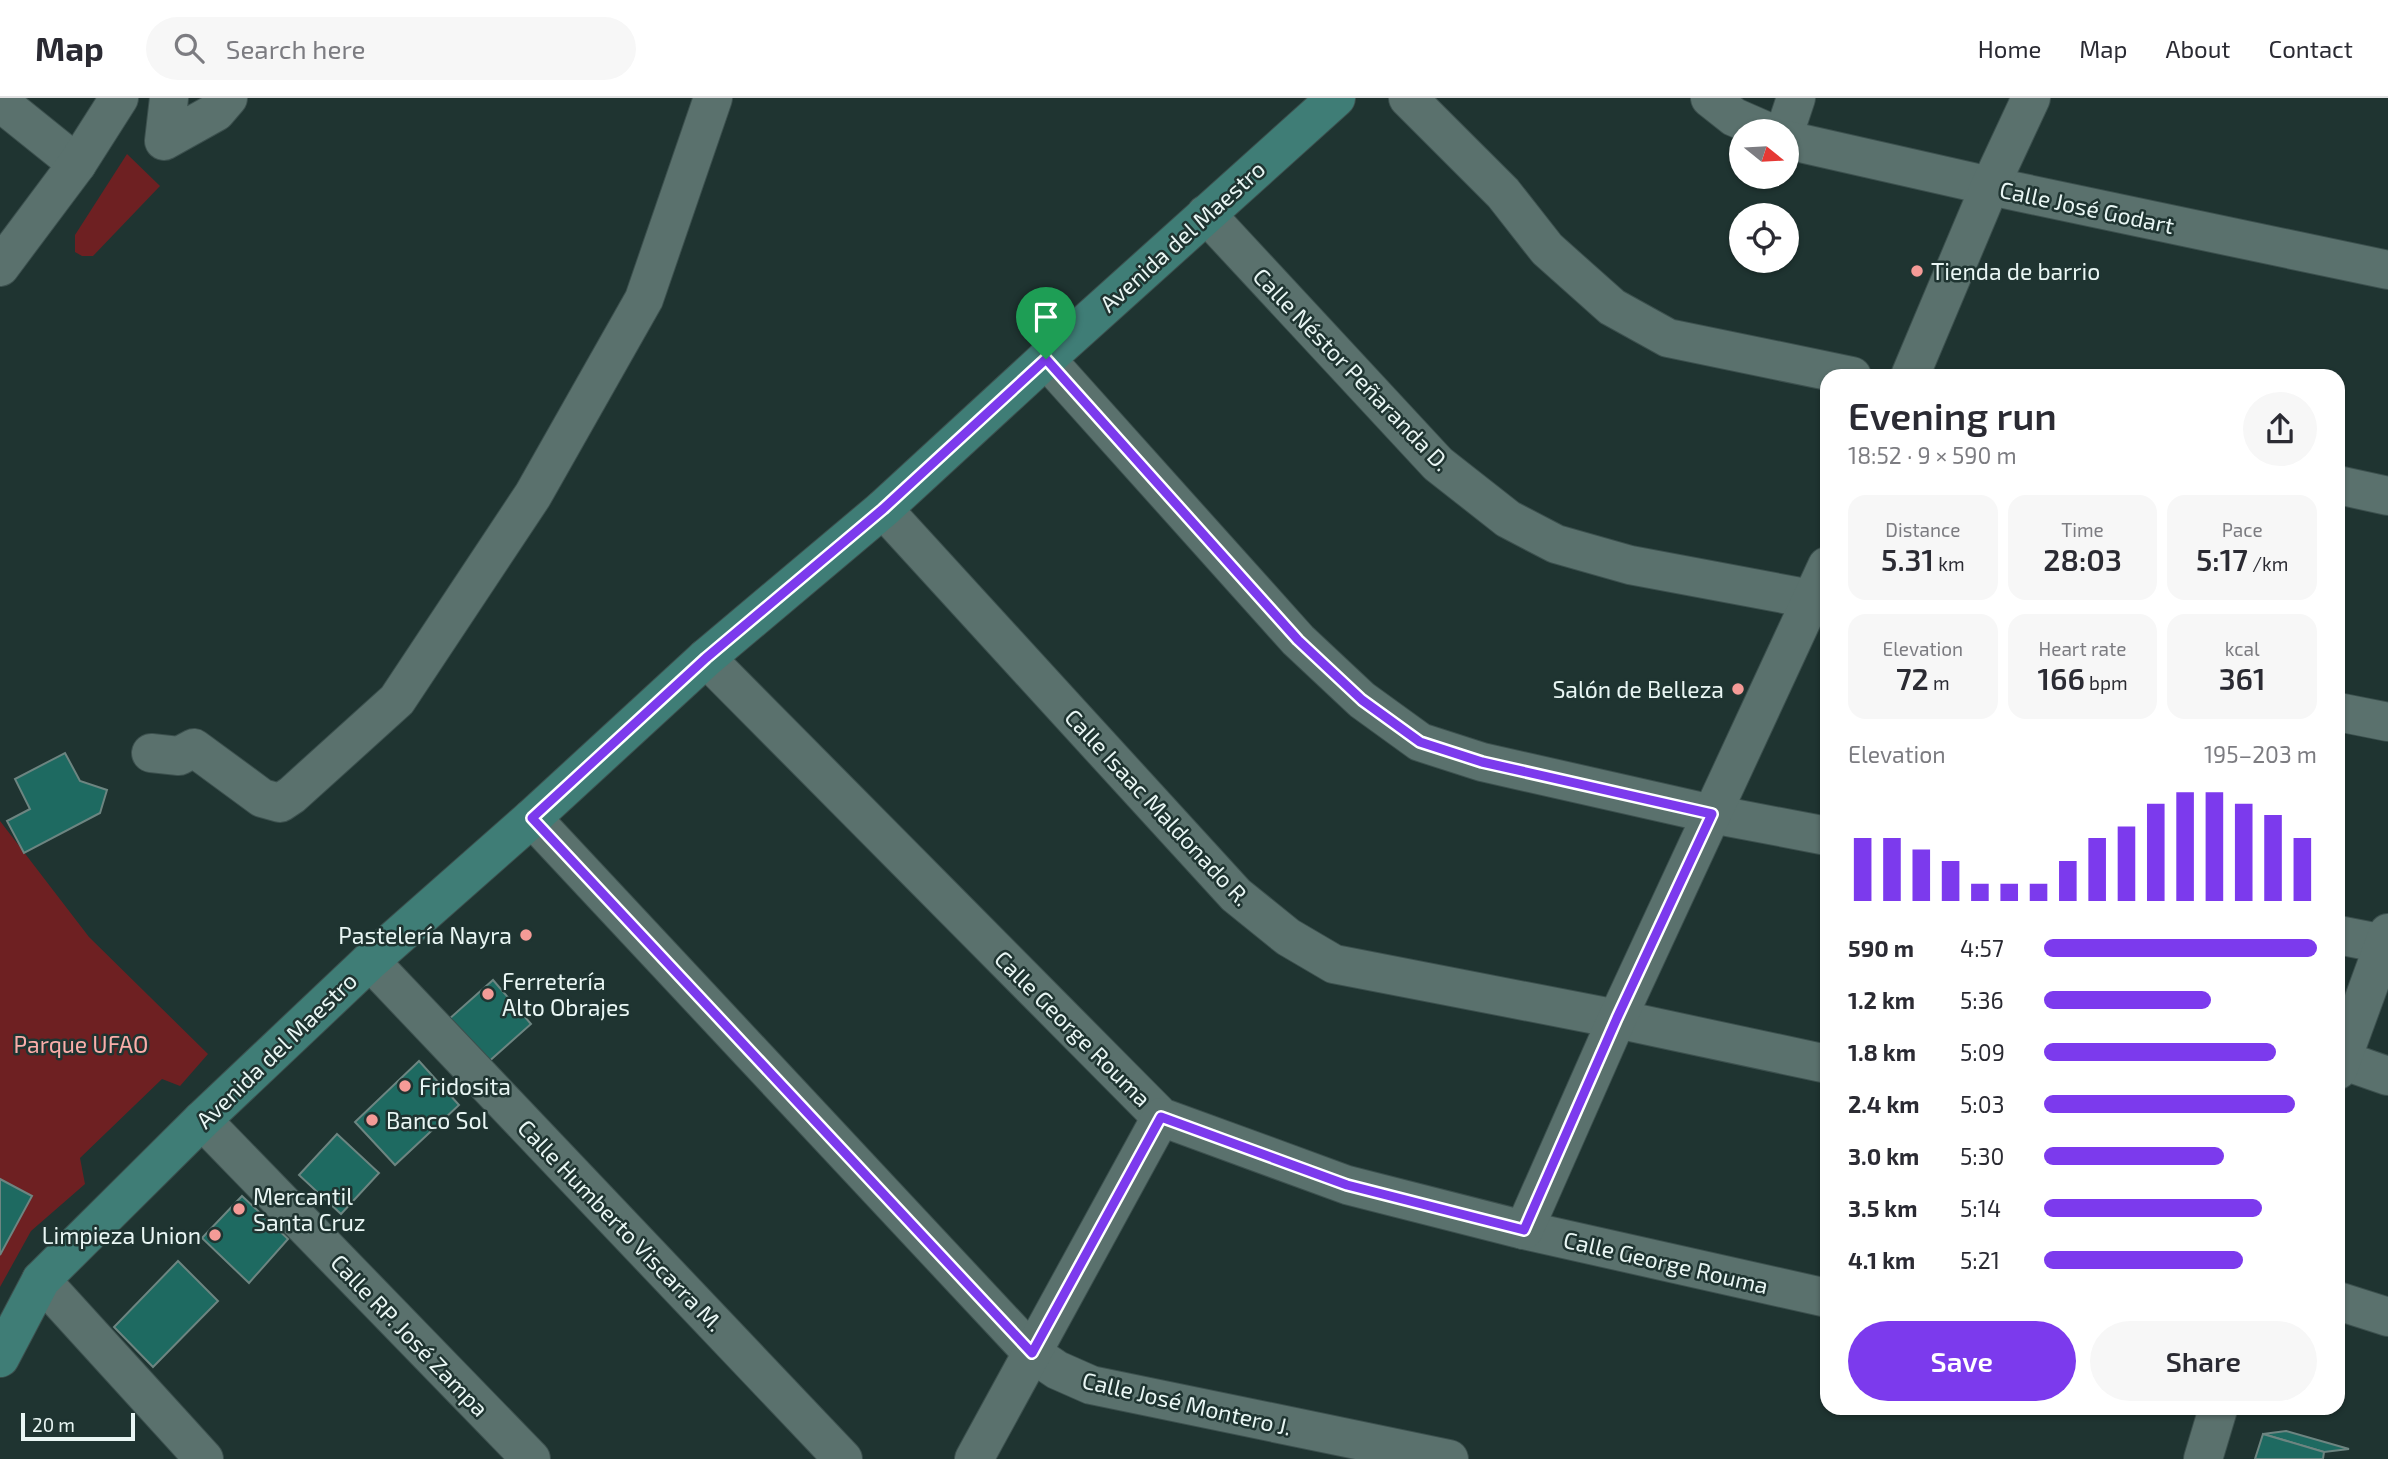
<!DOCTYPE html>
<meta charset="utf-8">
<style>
body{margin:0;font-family:"Exo 2",sans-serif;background:#f7f7f7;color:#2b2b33;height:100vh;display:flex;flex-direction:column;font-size:26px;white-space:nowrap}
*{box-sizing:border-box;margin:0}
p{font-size:23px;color:#7c7c81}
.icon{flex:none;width:38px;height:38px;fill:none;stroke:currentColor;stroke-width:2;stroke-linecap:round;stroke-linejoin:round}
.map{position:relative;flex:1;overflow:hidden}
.side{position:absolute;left:1820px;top:271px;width:525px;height:1046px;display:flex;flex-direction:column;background:#fff;border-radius:21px;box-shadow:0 2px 5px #0004}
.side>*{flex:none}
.needle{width:46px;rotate:108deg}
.controls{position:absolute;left:1729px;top:21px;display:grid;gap:14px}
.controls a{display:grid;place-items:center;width:70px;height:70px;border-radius:50%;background:#fff;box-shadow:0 2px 5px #0004;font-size:35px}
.scale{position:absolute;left:21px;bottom:18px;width:114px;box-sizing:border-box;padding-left:7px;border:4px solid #e9f6f4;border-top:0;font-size:19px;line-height:24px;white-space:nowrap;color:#e9f6f4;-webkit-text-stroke:5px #1f3431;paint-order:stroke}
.pin{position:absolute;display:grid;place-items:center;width:60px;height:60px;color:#fff;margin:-72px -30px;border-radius:50% 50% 50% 0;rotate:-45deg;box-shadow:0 0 7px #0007}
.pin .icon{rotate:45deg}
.round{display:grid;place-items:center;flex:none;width:74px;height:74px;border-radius:37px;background:#f7f7f7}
.head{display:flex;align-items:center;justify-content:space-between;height:119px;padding:0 28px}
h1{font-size:38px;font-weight:600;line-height:52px}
.figures{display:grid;grid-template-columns:repeat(3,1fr);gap:10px;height:119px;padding:7px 28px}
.figures div{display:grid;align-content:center;border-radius:18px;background:#f7f7f7;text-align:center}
.figures b{font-size:30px;font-weight:600}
.figures small{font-size:19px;font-weight:400}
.figures p{font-size:19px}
.chart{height:196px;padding:14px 28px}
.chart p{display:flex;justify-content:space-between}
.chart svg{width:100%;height:126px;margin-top:7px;stroke:#7c3aed;stroke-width:6}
.cta{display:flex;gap:14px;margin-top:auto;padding:14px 28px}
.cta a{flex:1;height:80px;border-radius:42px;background:#7c3aed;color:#fff;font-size:28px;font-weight:600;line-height:80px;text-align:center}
.cta a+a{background:#f7f7f7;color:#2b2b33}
ul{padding:0 28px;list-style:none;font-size:23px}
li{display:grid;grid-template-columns:112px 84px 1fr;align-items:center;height:52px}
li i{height:18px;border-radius:9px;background:#7c3aed}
header{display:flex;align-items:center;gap:42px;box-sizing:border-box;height:98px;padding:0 35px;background:#fff;border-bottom:2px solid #e1e1e2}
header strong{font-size:33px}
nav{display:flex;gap:38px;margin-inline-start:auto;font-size:24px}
.search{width:490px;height:63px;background:#f7f7f7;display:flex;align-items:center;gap:18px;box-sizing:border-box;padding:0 24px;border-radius:38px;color:#7c7c81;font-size:26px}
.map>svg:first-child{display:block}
</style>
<header>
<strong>Map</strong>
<div class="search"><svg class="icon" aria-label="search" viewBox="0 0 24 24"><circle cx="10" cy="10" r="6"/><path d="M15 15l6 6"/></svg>Search here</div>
<nav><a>Home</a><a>Map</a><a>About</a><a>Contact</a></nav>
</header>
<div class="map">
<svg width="2388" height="1361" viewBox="0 0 2388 1361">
<rect width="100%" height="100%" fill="#1f3431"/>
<g fill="#6e2022">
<path d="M127,56L160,88L93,158H82L75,154V137Z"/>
<path d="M0,723L89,839L208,956L180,988L162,981L80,1060L85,1086L31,1133L0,1189Z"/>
</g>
<g fill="#1e6a61" stroke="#6d8581" stroke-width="2">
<path d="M65,655L80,683L107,692L100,715L24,755L7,723L30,711L15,681Z"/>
<path d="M493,882L531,926L486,966L448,922Z"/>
<path d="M419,963L459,1007L395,1067L355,1024Z"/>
<path d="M337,1036L379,1075L341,1116L299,1077Z"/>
<path d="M0,1081L32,1098L0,1157Z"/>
<path d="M242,1098L288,1141L249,1185L202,1140Z"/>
<path d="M178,1163L218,1203L153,1269L114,1229Z"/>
<path d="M2286,1333L2349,1351L2324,1354L2263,1336Z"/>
<path d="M2263,1336L2324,1354L2323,1361H2255Z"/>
</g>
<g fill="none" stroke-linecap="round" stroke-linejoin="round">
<defs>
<g id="street">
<path d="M169,0L164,43L216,14L228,0"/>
<path d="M1408,0L1503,95L1547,151L1612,209L1668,240L1852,278"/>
<path d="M1710,0L1734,19L1766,33"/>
<path d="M0,4L77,66"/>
<path d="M1785,33L1796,0"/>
<path d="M1787,42L1990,88L2388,172"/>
<path d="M1206,116L1438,366L1508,421L1556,446L1630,467L1827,504"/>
<path d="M0,169L77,66L119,0"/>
<path d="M1046,261L1298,542L1362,602L1420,644L1482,664L1712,716L1827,738"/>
<path d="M1910,278L1990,88L2031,0"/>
<path d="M2338,387L2388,398"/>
<path d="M883,411L1236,797L1288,839L1334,866L1617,921L1827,966"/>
<path d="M706,560L1161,1019L1347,1087L1524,1132L1827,1200"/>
<path d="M2338,614L2388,624"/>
<path d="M151,655L179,658L194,650L262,700L280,705L292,697L397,602L533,397L644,201L713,0"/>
<path d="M532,720L1032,1255L1057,1272L1091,1287L1449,1361"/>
<path d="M2338,837L2384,846"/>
<path d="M370,863L843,1361"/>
<path d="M2342,962L2388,978"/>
<path d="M2338,972L2388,835"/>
<path d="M202,1022L531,1361"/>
<path d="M1524,1132L1617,921L1827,468"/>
<path d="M41,1182L204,1361"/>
<path d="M2338,1203L2388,1219"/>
<path d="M974,1361L1161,1019"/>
<path d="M2203,1361L2218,1311"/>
</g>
<path id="secondary" d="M0,1260L41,1182L202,1022L370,863L532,720L706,560L883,411L1046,261L1336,0"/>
</defs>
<use href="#street" stroke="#3c504e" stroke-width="40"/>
<use href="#secondary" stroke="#3c504e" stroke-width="40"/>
<use href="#street" stroke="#5a716d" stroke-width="38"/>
<use href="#secondary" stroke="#3f7d76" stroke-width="38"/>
</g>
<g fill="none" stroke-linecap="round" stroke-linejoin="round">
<defs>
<path id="route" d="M1046,261L1298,542L1362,602L1420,644L1482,664L1712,716L1617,920L1524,1132L1347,1087L1161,1019L1032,1255L532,720L706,560L883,411Z"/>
</defs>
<use href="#route" stroke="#fff" stroke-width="14"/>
<use href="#route" stroke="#7c3aed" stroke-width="9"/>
</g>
<g fill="#f59b97" stroke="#1f3431" stroke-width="2.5">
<circle cx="1917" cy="173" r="7"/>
<circle cx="1738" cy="591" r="7"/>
<circle cx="526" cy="837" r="7"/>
<circle cx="488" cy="896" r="7"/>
<circle cx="405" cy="988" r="7"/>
<circle cx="372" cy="1022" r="7"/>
<circle cx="239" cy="1111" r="7"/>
<circle cx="215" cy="1137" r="7"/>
</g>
<g text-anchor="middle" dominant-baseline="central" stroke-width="5" stroke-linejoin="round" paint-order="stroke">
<g font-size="23" fill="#e9f6f4" stroke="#1f3431">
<text transform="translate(2087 109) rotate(12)">Calle José Godart</text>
<text transform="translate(1182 138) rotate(-42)">Avenida del Maestro</text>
<text transform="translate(1352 271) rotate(46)">Calle Néstor Peñaranda D.</text>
<text transform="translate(1158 709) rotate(47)">Calle Isaac Maldonado R.</text>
<text transform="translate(1073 930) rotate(45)">Calle George Rouma</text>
<text transform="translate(276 952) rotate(-44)">Avenida del Maestro</text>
<text transform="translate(621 1127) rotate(46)">Calle Humberto Viscarra M.</text>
<text transform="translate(1666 1164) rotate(13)">Calle George Rouma</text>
<text transform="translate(410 1237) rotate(46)">Calle RP. José Zampa</text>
<text transform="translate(1187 1305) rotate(13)">Calle José Montero J.</text>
</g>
<g font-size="23" fill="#e9f6f4" stroke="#1f3431" text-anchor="start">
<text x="1931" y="173">Tienda de barrio</text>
<text x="1724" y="591" text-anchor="end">Salón de Belleza</text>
<text x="512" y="837" text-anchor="end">Pastelería Nayra</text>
<text x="502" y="883">Ferretería<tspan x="502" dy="26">Alto Obrajes</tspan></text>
<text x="419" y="988">Fridosita</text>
<text x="386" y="1022">Banco Sol</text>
<text x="253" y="1098">Mercantil<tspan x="253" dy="26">Santa Cruz</tspan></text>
<text x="201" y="1137" text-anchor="end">Limpieza Union</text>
</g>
<g font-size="23" fill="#faada9" stroke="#1f3431">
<text x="81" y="946">Parque UFAO</text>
</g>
</g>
</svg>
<div class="controls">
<a><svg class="needle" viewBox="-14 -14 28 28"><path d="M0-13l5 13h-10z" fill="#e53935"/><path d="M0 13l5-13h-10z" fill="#7c7c81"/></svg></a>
<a><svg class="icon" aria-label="locate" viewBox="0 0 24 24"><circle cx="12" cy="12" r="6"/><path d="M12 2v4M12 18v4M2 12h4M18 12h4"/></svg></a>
</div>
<div class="scale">20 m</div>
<div class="pin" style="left:1046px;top:261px;background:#1e9e55"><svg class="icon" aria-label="arrive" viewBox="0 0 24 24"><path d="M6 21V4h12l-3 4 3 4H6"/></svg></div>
<section class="side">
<div class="head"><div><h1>Evening run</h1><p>18:52 · 9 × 590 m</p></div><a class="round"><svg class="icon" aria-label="share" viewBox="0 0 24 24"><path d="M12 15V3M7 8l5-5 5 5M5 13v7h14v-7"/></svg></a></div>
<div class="figures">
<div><p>Distance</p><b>5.31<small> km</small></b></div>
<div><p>Time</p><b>28:03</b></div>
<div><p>Pace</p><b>5:17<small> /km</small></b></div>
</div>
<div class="figures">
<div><p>Elevation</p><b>72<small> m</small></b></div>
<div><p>Heart rate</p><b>166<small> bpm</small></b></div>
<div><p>kcal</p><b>361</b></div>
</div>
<div class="chart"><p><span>Elevation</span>195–203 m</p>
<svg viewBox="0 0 160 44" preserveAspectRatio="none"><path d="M5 44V22M15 44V22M25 44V26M35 44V30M45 44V38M55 44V38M65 44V38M75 44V30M85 44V22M95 44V18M105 44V10M115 44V6M125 44V6M135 44V10M145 44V14M155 44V22"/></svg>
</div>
<ul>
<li><b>590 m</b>4:57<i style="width:100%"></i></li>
<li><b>1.2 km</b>5:36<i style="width:61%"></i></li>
<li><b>1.8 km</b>5:09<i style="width:85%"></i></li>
<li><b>2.4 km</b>5:03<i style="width:92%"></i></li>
<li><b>3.0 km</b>5:30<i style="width:66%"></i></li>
<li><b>3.5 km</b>5:14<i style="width:80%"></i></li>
<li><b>4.1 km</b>5:21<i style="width:73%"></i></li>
</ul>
<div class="cta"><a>Save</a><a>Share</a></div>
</section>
</div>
